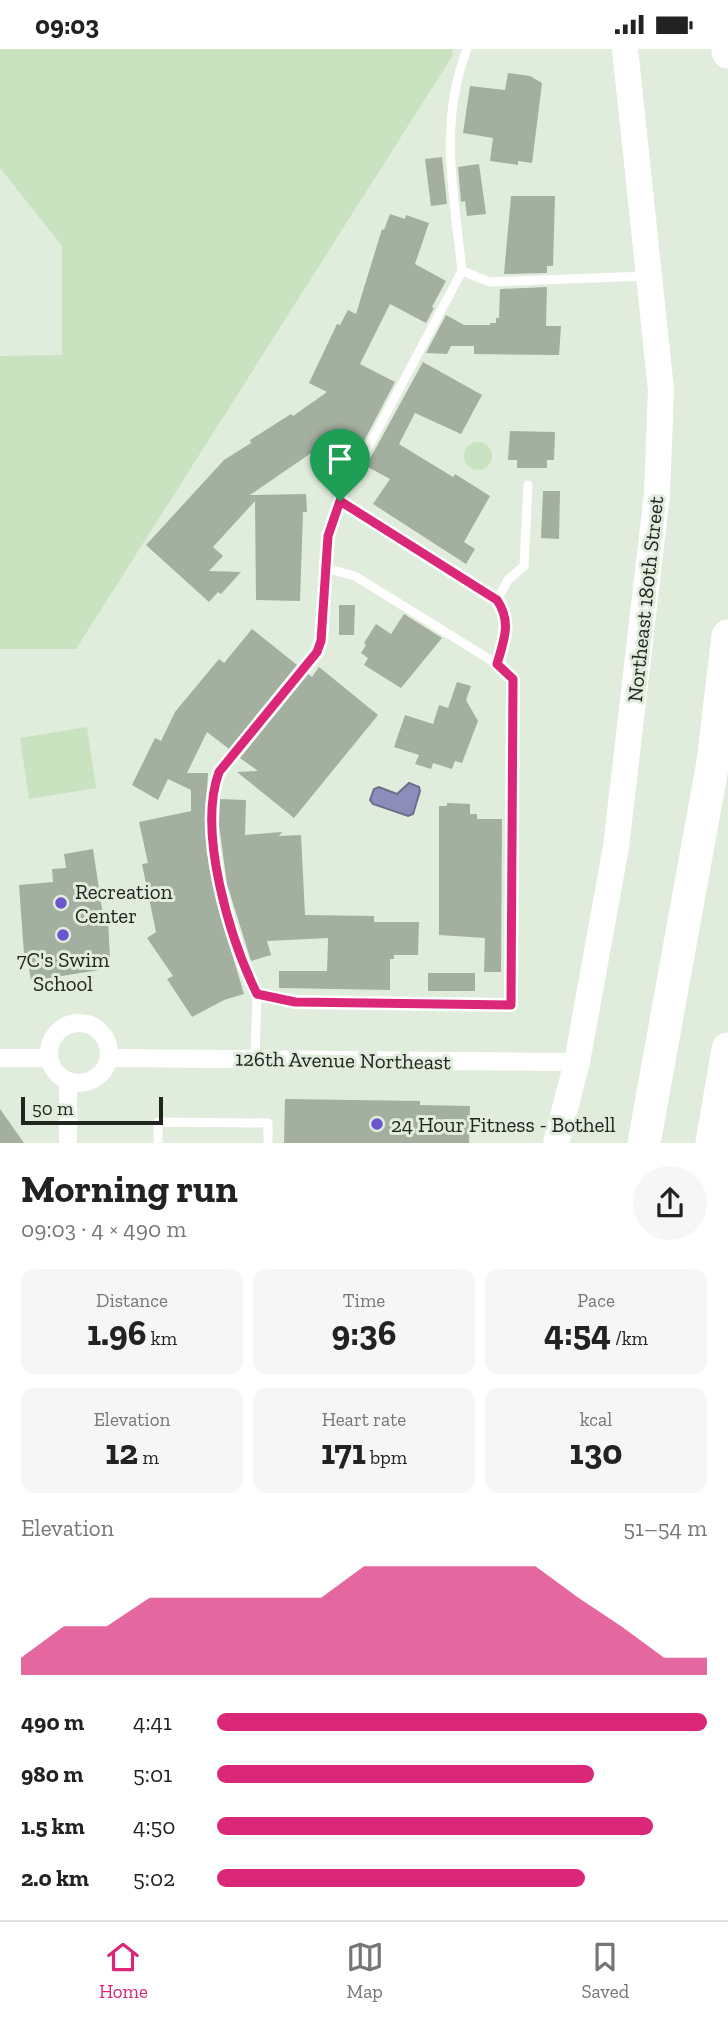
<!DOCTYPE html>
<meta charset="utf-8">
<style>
body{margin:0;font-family:"Zilla Slab",serif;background:#f6f6f6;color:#222;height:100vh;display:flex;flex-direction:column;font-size:26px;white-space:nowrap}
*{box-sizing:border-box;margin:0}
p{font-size:23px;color:#767676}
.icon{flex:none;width:38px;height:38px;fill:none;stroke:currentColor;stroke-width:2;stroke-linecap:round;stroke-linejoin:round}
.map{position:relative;height:1094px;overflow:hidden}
.panel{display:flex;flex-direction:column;background:#fff;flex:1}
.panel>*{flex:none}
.scale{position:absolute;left:21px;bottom:18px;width:142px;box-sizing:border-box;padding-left:7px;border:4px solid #21251f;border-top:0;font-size:19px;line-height:24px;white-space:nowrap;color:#21251f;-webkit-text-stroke:5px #e1eddc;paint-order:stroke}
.pin{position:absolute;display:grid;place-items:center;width:60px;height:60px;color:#fff;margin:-72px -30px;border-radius:50% 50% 50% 0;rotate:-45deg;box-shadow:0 0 7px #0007}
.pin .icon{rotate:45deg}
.round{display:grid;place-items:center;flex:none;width:74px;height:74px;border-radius:37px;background:#f6f6f6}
.headline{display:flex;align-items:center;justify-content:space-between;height:119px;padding:0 21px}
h1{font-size:38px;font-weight:800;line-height:52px}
.metrics{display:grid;grid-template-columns:repeat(3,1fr);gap:10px;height:119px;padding:7px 21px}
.metrics div{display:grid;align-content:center;border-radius:14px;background:#f6f6f6;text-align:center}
.metrics b{font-size:35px;font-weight:800}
.metrics small{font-size:19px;font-weight:400}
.metrics p{font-size:19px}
.chart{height:196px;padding:14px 21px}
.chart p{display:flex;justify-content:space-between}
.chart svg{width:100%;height:126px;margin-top:7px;fill:#db2777;opacity:.7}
ul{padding:0 21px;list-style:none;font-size:23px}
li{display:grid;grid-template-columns:112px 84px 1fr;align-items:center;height:52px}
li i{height:18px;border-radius:9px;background:#db2777}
.status{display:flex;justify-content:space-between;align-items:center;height:49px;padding:0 35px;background:#fff;direction:ltr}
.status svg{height:19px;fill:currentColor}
.menu{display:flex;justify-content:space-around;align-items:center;height:98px;border-top:2px solid #e0e0e0;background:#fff;font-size:19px;color:#767676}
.menu a{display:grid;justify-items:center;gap:4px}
.menu .current{color:#db2777}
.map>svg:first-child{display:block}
</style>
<div class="status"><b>09:03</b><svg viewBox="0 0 49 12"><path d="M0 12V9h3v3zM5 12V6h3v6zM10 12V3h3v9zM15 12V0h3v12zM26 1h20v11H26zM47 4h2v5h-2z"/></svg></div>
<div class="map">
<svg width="728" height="1094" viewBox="0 0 728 1094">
<rect width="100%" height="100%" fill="#e1eddc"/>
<g fill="#c9e3c0">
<path d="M0,0H452L453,6L76,600H0V307L62,306V197L0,119Z"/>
<circle cx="478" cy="407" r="14"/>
<path d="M87,678L96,739L29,750L20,689Z"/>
</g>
<path fill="#8e8cba" stroke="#6d6d8c" stroke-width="2" d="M409,734L419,738L420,742L413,765L408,767L373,755L370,751L374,740L379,738L397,745Z"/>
<g fill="#a3af9f">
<path d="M508,24L530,27L542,34L532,114L518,112V116L490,112L493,89L463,84L470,37L505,41Z"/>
<path d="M442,108L447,155L431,157L425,110Z"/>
<path d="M479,115L486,165L467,167L465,152L461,153L458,118Z"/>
<path d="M511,147H555L553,217H547V224L504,225Z"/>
<path d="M390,165L405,170L406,166L429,174L415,215L446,232L432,258L434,259L426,274L390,255L360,315L395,333L354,411L350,409L336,434L321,426L346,380L250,446L306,445L307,463H303L300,552L256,551L255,452L213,498L223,507L209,522L241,523L221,545L218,543L209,553L146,496L224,411L251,394L250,391L291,365L293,367L327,343L309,334L337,275L340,276L348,261L356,265L382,180L384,181Z"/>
<path d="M547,238L546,277H561L559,306L474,305V297H451L447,305L426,304L446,266L464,276H490V274H496V269H499L500,240Z"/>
<path d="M423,313L482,346L461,385L415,364L399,395L453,428L455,425L490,447L464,493L475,500L466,515L373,455L390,430L366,417Z"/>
<path d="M510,382L555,383L554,411H547V419H517V411H508Z"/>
<path d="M543,442H560L559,490L541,489Z"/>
<path d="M339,556H355L354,586H339Z"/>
<path d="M404,565L442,589L401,639L364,616L368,609L361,604L366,596L364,594L376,575L391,585Z"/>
<path d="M252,580L297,616L229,700L207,683L187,724H208L205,775L208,807L221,868L244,945L224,951L192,968L167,930L173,927L147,889L156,883L142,815L148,814L139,773L191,762V741L168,730L158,751L132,736L155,689L161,692L175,663L219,610L224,614Z"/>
<path d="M319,618L378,666L294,769L237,723L258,722L240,709L308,625L312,628Z"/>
<path d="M457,633L471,637L466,651L478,672L462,714L455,712L452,720L433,714L431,720L415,715L419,706L394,698L405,666L433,675L439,656L448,659Z"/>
<path d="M220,750L246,751L245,786L282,783L279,787L301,786L305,866L374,867V873H419L418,906H394V910H390V941L279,939V922H327L328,889L267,892L271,906L251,912L227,835L219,776Z"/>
<path d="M447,754L470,755V765H477V770H502L501,923H484L485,889L439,886V757H447Z"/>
<path d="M93,800L104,873L108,872L110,909L97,911L99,921L31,932L27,905H24L19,836L53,833L52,820L66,819L64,805Z"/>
<rect x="428" y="924" width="47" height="18"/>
<path d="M285,1050L420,1052V1056L470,1057L469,1094H284Z"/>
<path d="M0,1060L24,1094H0Z"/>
</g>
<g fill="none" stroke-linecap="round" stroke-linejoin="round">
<g stroke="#fff" stroke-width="9">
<path d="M467,0C438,76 454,144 462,222L490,233L647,227"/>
<path d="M340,451L497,551"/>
<path d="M325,519L355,527L497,615L513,630L511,956L295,953L257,945C231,890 197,783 219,724L317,603L322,592C324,546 324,502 337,457L462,222"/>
<path d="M497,615C504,591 512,573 497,551L508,531L524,517L528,436"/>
<path d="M255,1010L257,945"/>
<path d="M158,1094V1073L268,1074V1094"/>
</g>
<g stroke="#fff" stroke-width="18">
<circle cx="79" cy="1004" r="30"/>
<path d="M0,1009H49"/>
<path d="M109,1009L577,1013"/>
<path d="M68,1033V1094"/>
</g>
<path stroke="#fff" stroke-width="26" d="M556,1094L577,1013L616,798L657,445L661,341L625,0"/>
<g stroke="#fff" stroke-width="33">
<path d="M728,0V3"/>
<path d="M644,1094L713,713L728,587"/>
<path d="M712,1094L728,1000"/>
</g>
</g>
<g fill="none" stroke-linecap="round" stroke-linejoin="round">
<defs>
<path id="route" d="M340,452L497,551C512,573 504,591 497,615L513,630L511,956L295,953L257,945C230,890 197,783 219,723L317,603L321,592L328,487Z"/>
</defs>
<use href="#route" stroke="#fff" stroke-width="14"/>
<use href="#route" stroke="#db2777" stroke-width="9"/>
</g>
<g fill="#6c56cf" stroke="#e1eddc" stroke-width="2.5">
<circle cx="61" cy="854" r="7"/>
<circle cx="63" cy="886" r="7"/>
<circle cx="377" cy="1075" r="7"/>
</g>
<g text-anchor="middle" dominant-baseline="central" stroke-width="6" stroke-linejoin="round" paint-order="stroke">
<g font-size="21" fill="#21251f" stroke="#e1eddc">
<text transform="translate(645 550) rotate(-84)">Northeast 180th Street</text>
<text transform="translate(343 1011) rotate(1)">126th Avenue Northeast</text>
</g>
<g font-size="21" fill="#21251f" stroke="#e1eddc" text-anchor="start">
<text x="75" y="842">Recreation<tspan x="75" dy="24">Center</tspan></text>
<text x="63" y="910" text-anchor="middle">7C's Swim<tspan x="63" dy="24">School</tspan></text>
<text x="391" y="1075">24 Hour Fitness - Bothell</text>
</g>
</g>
</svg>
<div class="scale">50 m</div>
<div class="pin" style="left:340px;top:452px;background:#1e9e55"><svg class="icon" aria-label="arrive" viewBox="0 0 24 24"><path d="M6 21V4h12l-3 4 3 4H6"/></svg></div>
</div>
<section class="panel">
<div class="headline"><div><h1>Morning run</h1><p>09:03 · 4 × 490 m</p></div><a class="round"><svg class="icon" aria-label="share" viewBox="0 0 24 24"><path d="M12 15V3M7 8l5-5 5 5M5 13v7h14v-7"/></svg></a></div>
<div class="metrics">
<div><p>Distance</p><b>1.96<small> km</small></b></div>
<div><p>Time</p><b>9:36</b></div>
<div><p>Pace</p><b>4:54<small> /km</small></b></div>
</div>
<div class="metrics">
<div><p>Elevation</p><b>12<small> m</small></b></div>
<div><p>Heart rate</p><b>171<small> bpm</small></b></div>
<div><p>kcal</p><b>130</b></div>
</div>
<div class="chart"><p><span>Elevation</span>51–54 m</p>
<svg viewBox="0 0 160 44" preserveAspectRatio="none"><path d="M0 44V38L10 27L20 27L30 17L40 17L50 17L60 17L70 17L80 6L90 6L100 6L110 6L120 6L130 17L140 27L150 38L160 38V44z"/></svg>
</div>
<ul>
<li><b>490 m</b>4:41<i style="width:100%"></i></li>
<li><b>980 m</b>5:01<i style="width:77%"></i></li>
<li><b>1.5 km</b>4:50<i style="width:89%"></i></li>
<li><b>2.0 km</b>5:02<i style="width:75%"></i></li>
</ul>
</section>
<nav class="menu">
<a class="current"><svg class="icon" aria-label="home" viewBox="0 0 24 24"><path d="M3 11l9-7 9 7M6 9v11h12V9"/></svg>Home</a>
<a><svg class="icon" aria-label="map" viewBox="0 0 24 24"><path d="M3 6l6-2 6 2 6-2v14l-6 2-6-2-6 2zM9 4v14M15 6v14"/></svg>Map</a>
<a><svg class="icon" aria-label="saved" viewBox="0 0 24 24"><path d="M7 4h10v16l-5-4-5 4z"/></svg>Saved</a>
</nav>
